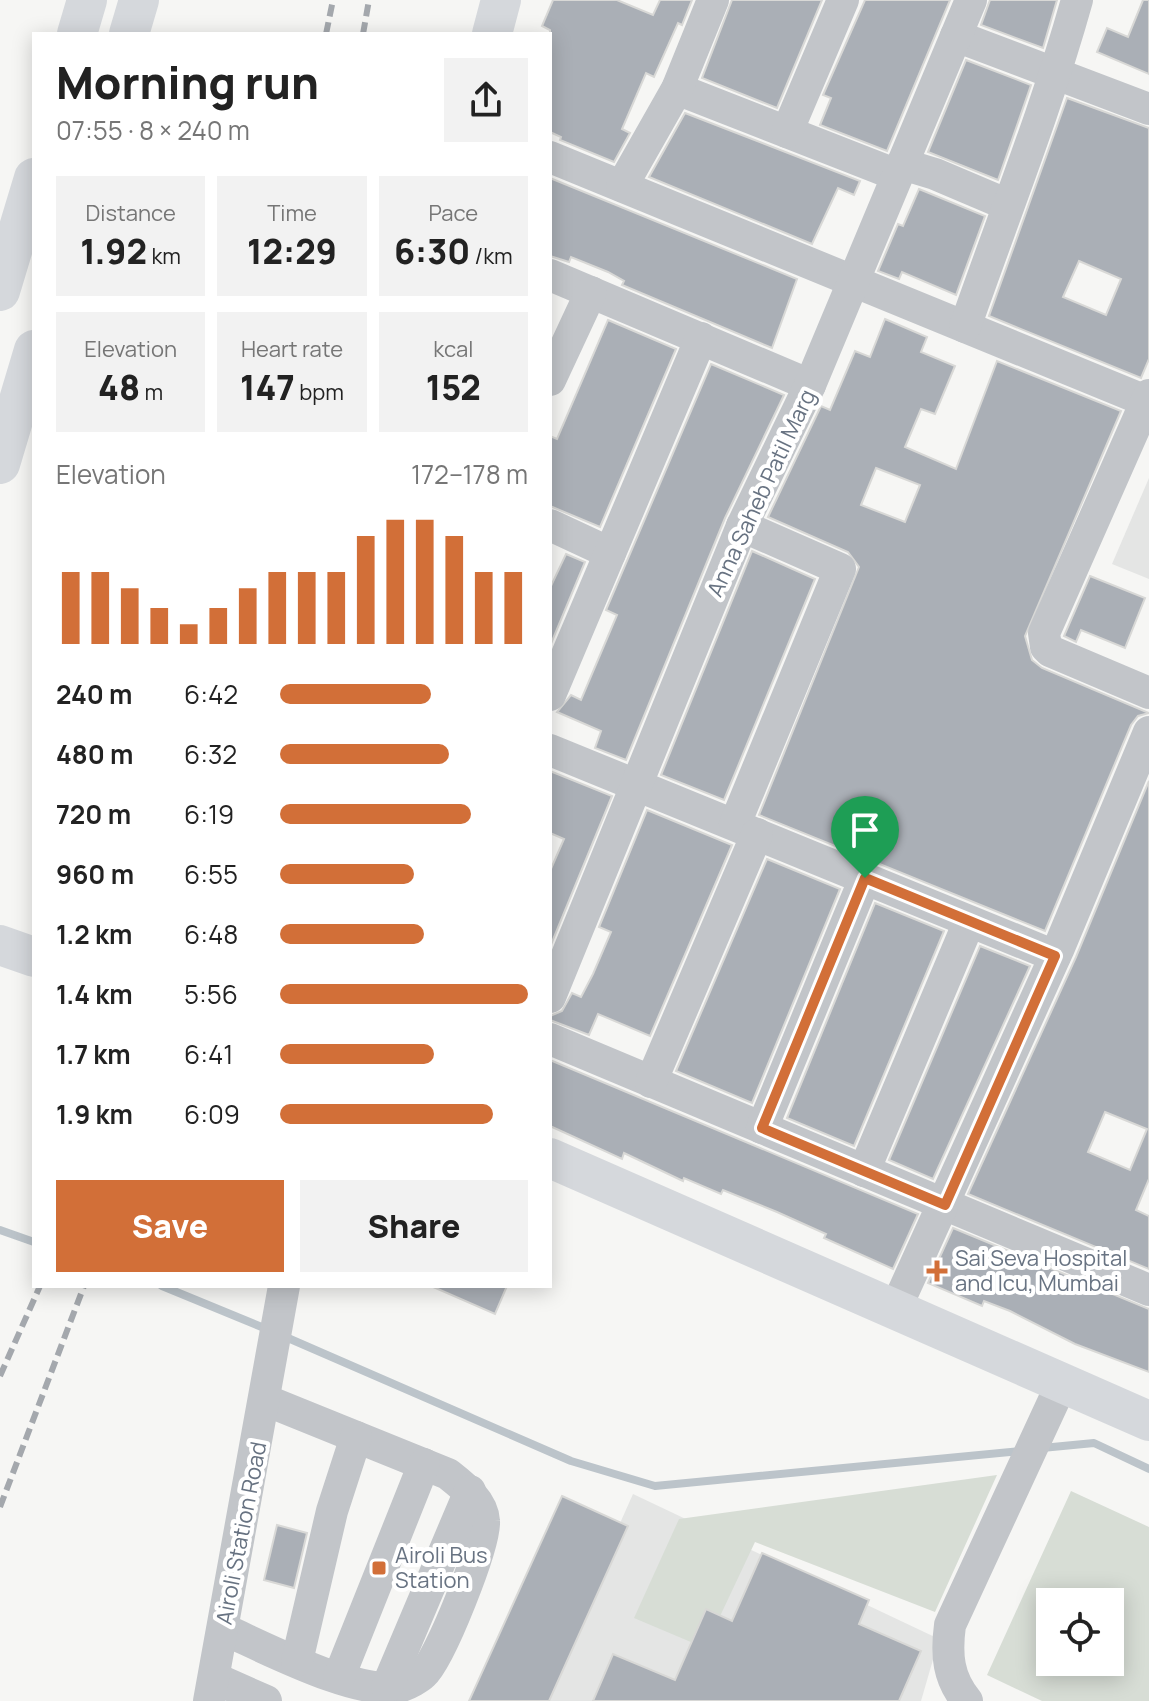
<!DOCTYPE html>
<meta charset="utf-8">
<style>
body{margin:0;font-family:Manrope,sans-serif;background:#f2f2f2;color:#222;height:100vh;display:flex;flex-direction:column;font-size:30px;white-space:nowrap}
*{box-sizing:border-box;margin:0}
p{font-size:26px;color:#767676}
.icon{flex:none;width:44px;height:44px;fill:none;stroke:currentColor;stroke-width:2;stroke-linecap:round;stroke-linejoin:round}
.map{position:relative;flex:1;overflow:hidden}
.side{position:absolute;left:32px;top:32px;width:520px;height:1256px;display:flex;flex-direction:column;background:#fff;border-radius:0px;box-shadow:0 4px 20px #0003}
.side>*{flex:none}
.buttons{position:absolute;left:1036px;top:1588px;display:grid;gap:16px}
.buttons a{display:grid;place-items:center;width:88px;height:88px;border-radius:0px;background:#fff;box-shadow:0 4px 20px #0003;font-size:40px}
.pin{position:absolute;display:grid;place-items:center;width:68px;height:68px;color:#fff;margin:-82px -34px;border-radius:50% 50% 50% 0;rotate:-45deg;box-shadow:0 0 8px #0007}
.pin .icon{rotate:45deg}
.round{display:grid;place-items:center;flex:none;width:84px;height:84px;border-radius:0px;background:#f2f2f2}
.head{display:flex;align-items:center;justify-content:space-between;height:136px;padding:0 24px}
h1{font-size:44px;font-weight:800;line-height:60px}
.metrics{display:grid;grid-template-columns:repeat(3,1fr);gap:12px;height:136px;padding:8px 24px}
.metrics div{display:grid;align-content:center;border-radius:0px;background:#f2f2f2;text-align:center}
.metrics b{font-size:34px;font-weight:800}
.metrics small{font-size:22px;font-weight:400}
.metrics p{font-size:22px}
.chart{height:224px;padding:16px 24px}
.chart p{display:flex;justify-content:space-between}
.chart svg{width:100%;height:144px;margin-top:8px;stroke:#d26f38;stroke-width:6}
.action{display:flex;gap:16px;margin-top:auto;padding:16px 24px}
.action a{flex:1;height:92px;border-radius:0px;background:#d26f38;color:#fff;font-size:32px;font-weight:800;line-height:92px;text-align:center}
.action a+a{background:#f2f2f2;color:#222}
ul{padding:0 24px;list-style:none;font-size:26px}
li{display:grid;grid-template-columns:128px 96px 1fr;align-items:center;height:60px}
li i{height:20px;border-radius:10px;background:#d26f38}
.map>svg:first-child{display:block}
</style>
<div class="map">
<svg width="1149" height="1701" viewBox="0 0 1149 1701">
<rect width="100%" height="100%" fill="#f6f6f4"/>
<g fill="#e4e5e4">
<path d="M1149,478V579L1112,564Z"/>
<path d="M633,1494L939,1639L921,1701H541Z"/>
</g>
<g fill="#d7ddd5" fill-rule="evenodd">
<path d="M997,1475L935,1612L755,1542L705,1648L634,1618L679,1519Z"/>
<path d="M1071,1491L1149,1527V1701H1042L987,1675ZM1110,1602V1662H1050V1602Z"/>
</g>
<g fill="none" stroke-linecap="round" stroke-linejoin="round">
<g stroke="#bcc4ca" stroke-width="8">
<path d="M0,1230L34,1242"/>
<path d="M162,1286L269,1330"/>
<path d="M281,1335L571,1461L655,1486L1020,1451"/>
<path d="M1042,1448L1094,1443L1149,1469"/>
</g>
</g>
<g fill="#aaafb6" stroke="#d8d8d6" stroke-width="2" fill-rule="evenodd">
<path d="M553,0H617L653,15L660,0H692L682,25L678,23L654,77L646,73L622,129L630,133L614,162L560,140L561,137L550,132V30L542,26Z"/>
<path d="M732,0H822L777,108L702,78Z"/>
<path d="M865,0H950L887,151L820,125L831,98L823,95Z"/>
<path d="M990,0H1057L1043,48L981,25Z"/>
<path d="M1143,0H1149V74L1097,52L1107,28L1128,37Z"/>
<path d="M966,60L1031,85L998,180L928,152Z"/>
<path d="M1067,98L1149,128V359L1141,378L989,316ZM1079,261L1121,279L1106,315L1063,297Z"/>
<path d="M685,113L860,181L854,195L838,188L812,244L649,177Z"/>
<path d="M550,178L797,279L772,348L622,285L624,281L608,272L571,257L569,262L550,256Z"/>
<path d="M919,189L985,216L956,295L902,272L899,279L878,271L898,224L903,226Z"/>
<path d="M885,319L927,337L921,352L955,366L935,414L921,409L905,447L956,469L997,361L1121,411L1025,636L1032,660L1042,668L1149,713L1138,716L1131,725L1045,931L759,815L859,567L848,552L768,517L821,406L830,410L855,351L870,357ZM876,468L920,485L905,522L861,505Z"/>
<path d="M608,320L676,349L600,527L550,506V436L557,439Z"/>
<path d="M711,364L784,395L725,518L626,760L595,748L601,731L557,712L571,695L581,700L617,615L606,610Z"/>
<path d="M752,551L815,579L724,800L661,775Z"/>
<path d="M566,554L585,562L550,646V588Z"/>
<path d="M1090,576L1145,598L1125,648L1081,630L1076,642L1064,636Z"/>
<path d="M550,771L612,796L550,947V871L564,839L550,833Z"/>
<path d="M1149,781V1179L1136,1210L1149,1216V1269L968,1194L1076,957ZM1105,1112L1147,1129L1130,1170L1088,1152Z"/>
<path d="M647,810L732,845L650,1036L598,1014L589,1035L550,1020V1016L562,1011L572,993L581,997L593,974L611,932L599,927Z"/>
<path d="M767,859L840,889L752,1103L676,1071Z"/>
<path d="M875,903L944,931L854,1146L787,1118Z"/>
<path d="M980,946L1030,966L933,1179L889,1160Z"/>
<path d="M550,1060L918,1214L893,1269L824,1238L826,1234L777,1212L723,1190L721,1194L684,1178L683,1181L624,1153L622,1159L550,1126Z"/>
<path d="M953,1228L1149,1309V1372L1075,1344L1010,1311L984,1301L982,1306L928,1283Z"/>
<path d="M431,1286H507L495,1314Z"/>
<path d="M562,1496L628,1526L549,1701H469Z"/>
<path d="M277,1525L307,1533L294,1588L264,1580Z"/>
<path d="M762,1553L869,1600L859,1624L921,1651L899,1701H593L613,1654L675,1680L706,1609L732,1621Z"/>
</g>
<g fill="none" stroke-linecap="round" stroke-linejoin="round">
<g stroke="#c2c5c9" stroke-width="32">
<path d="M956,36L1149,109"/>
<path d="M677,89L897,175"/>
<path d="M787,132L843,0"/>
<path d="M550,157L1146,401"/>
<path d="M902,164L935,174L1008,205"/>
<path d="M622,186L677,89L713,0"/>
<path d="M550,275L810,385"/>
<path d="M965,327C1003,218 1046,111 1077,0"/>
<path d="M550,380L591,292"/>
<path d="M1149,395L1044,633L1046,647L1050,651L1149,693"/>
<path d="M550,525L610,553"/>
<path d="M550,695L701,338"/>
<path d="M550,750L1055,956"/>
<path d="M735,824L840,569L742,526"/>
<path d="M550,997L742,526L810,385L971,0"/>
<path d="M550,1039L1149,1290"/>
<path d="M651,1082L757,834"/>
<path d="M762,1128L865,878"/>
<path d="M864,1171L969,922"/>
<path d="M895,1310L1058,950L1149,732"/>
<path d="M223,1629C262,1646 362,1699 402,1686C408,1684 419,1678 423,1674C440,1659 486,1543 484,1521C483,1501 462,1485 448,1474L265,1400"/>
<path d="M297,1661L332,1511L356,1437"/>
<path d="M339,1677L424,1464"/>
<path d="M214,1678L266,1701"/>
<path d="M387,1687L470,1491"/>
<path d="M209,1701L284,1286"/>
<path d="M967,1701C948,1678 946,1655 950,1625L1062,1383"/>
</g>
<g stroke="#d5d8dc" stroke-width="40">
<path d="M77,34L87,0"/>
<path d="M129,34L139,0"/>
<path d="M492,34L501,0"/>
<path d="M0,291L34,178"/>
<path d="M0,464L34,350"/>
<path d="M0,945L34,957"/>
<path d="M550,1158L1149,1421"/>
</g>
<g stroke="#a4a8ad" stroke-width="6" stroke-dasharray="12 6" stroke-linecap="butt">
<path d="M326,34L333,0"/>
<path d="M363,34L369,0"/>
<path d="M0,1376L40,1286"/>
<path d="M0,1507L84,1286"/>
</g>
</g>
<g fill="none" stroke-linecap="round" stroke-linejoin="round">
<defs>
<path id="route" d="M865,878L1055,956L945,1205L762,1128Z"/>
</defs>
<use href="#route" stroke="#fff" stroke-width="16"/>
<use href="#route" stroke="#d26f38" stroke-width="10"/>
</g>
<g fill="#d26f38" stroke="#fff" stroke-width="3">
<path d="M933 1259h8v8h8v8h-8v8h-8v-8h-8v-8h8z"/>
<rect x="371" y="1560" width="16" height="16" rx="4"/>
</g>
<g text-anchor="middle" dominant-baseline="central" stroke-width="8" stroke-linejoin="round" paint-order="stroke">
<g font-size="22" fill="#687382" stroke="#fff">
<text transform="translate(761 493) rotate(-65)">Anna Saheb Patil Marg</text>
<text transform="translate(241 1533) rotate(-79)">Airoli Station Road</text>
</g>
<g font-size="22" fill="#687382" stroke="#fff" text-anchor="start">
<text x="955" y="1258">Sai Seva Hospital<tspan x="955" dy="25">and Icu, Mumbai</tspan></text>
<text x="395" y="1555">Airoli Bus<tspan x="395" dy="25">Station</tspan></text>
</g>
</g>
</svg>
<div class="buttons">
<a><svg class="icon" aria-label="locate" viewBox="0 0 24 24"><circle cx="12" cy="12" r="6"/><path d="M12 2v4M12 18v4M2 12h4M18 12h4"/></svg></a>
</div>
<div class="pin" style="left:865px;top:878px;background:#1e9e55"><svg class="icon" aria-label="arrive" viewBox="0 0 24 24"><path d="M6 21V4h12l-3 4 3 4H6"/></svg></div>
<section class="side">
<div class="head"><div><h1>Morning run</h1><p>07:55 · 8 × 240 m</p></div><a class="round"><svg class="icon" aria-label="share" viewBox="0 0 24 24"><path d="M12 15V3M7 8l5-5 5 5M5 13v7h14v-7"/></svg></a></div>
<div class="metrics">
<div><p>Distance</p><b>1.92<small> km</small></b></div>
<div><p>Time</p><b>12:29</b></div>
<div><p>Pace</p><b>6:30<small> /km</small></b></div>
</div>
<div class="metrics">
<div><p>Elevation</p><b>48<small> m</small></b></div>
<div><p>Heart rate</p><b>147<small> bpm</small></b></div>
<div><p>kcal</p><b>152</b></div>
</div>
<div class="chart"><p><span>Elevation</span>172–178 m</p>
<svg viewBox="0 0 160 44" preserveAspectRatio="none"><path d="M5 44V22M15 44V22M25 44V27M35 44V33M45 44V38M55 44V33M65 44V27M75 44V22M85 44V22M95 44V22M105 44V11M115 44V6M125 44V6M135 44V11M145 44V22M155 44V22"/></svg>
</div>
<ul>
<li><b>240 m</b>6:42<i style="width:61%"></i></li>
<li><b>480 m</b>6:32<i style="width:68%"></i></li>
<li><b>720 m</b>6:19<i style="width:77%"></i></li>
<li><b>960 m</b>6:55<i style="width:54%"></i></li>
<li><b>1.2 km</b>6:48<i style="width:58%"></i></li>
<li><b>1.4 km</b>5:56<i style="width:100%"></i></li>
<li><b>1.7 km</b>6:41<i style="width:62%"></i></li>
<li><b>1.9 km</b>6:09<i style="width:86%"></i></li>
</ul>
<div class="action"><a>Save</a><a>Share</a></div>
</section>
</div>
